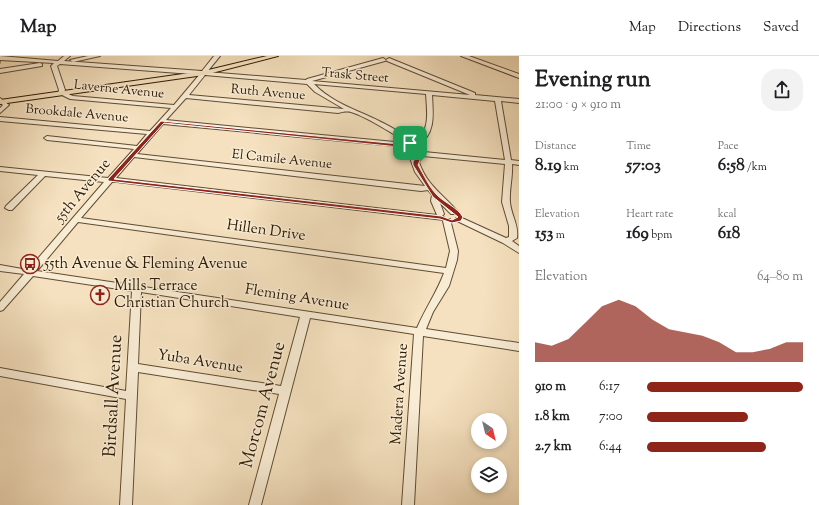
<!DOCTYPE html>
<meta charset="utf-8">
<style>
body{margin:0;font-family:"Sorts Mill Goudy",serif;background:#f2f2f2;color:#202124;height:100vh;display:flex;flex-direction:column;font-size:15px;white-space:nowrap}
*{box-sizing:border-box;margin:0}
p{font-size:13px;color:#757577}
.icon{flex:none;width:22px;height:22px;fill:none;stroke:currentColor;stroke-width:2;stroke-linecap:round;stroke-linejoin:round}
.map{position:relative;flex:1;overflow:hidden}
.sheet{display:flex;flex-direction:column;background:#fff;width:300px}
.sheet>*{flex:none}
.needle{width:26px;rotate:145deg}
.fabs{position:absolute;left:471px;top:357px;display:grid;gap:8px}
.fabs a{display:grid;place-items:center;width:36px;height:36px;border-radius:50%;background:#fff;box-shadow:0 2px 6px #0003;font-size:20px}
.pin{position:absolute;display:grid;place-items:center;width:34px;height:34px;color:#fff;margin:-17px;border-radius:8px;box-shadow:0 2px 6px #0006}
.round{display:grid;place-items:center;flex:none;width:42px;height:42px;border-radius:16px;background:#f2f2f2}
.summary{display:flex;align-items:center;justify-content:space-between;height:68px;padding:0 16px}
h1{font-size:22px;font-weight:700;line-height:30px}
.stats{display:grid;grid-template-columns:repeat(3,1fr);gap:6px;height:68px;padding:4px 16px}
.stats div{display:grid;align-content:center}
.stats b{font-size:17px;font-weight:700}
.stats small{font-size:11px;font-weight:400}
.stats p{font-size:11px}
.chart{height:112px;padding:8px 16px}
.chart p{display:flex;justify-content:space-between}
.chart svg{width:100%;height:72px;margin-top:4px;fill:#8f2418;opacity:.7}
ul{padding:0 16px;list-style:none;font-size:13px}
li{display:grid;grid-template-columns:64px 48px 1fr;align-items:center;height:30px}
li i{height:10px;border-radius:5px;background:#8f2418}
header{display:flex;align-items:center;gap:24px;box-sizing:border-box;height:56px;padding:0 20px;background:#fff;border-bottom:1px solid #e0e0e0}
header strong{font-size:19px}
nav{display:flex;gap:22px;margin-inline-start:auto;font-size:14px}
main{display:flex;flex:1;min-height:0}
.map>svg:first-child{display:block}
</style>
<header>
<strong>Map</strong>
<nav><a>Map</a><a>Directions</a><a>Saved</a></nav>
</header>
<main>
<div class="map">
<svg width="519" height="449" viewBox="0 0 519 449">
<rect width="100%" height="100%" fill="#f5e1bf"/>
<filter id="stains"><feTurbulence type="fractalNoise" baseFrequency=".005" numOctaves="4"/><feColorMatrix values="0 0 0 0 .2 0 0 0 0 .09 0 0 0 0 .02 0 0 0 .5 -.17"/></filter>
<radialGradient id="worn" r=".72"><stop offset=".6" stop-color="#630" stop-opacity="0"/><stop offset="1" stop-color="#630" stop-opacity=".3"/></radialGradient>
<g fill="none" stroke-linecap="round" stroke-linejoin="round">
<path stroke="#7d694d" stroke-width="1.5" d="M0,4V7"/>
<defs>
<g id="minor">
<path d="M0,0L58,5L64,0H70L64,5L202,15L214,0H220L207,16L306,24L307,23L383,2L386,4L385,5L312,25L470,39L387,5L386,4L389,2L475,37V39L519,43V47L501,45L511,104L519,105V109L512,108C513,121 509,133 510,146C511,159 519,169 517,182L512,185L519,190V197L503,187L455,164L456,162H462L506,182L509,181V170L502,146L505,108L423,100L419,106C427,130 443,138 458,156L457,158H451L440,147L444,158L442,160L445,162L444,164L117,126H112L81,162L446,212L450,195L443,165L444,163H450L458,195L457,204L449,230L433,256L426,273L519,287V295L423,280L414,449H402L414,278L310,262L261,449H249L279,338L138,316L132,449H120L126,343L0,320V312L126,335L132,235L33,220L3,254L0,255V246L24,218L0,215V209L28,214L104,126L45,120L12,154H9L5,152L6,150L38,119L0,115V111L108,122L134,93L47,84L44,82L47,80L137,90L147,78L0,65V61L150,75L171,52L70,43L58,37L59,34L51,10L54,7L0,4ZM60,8L192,18H200L174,49L73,40L64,36L65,34L57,10ZM205,19L307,28L315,36L344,53L189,39ZM314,28L426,38C427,55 431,76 414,86C405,80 395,73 385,68C361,55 333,48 314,28ZM432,39L495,45L505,104L424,96L418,89C436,78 433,58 432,39ZM186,42L338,57C342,56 347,55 351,56C365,60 406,84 416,95L412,97L417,99L416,102L413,100L410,102L415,116L425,130L137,98L163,68L405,91L408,89L405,87L166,64ZM134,101L421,135L428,134L432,139L431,145L437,159L116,122ZM78,166L444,217C437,236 425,253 417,272L37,215ZM141,236L300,261L281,330L138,308Z"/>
<path d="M88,0H100L73,6L70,4Z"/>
<path d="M461,0H469L519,18V22Z"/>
<path d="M40,7L42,8V10L0,17V13Z"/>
<path d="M0,42L9,49L0,57V52L3,49L0,47Z"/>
</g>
<path id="major" d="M267,0H278L204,19L0,48V44L204,15Z"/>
</defs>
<use href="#minor" stroke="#604c31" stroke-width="2"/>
<use href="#major" stroke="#2e1a02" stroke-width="2"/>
<use href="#minor" fill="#f8ecd5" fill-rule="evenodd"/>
<use href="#major" fill="#f5e1bf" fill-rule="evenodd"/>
</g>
<path fill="#8f2418" stroke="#fff" fill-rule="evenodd" d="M161,65L399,88L410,85L415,87L423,97L418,109C424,119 429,131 437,139C445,147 457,151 463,161L461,165L452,167L440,163L108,125V123ZM164,67L399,91L407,90L409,88L418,97L417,102L413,105V109L433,141L458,161L452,164L441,160L114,123Z"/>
<defs>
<symbol id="bus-ring" viewBox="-11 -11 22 22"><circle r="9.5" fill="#f8ecd5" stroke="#8f2418" stroke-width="1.5"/><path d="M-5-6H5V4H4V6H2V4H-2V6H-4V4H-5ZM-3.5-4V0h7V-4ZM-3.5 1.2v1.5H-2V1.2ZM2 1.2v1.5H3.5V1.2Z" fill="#8f2418"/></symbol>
<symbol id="church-ring" viewBox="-11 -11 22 22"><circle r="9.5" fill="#f8ecd5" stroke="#8f2418" stroke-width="1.5"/><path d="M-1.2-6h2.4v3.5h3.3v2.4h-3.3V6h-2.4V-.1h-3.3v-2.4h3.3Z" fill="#8f2418"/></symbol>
</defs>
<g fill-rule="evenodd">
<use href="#bus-ring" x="19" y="197" width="22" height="22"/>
<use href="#church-ring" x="89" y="228" width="22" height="22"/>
</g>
<g text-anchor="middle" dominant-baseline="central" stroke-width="3" stroke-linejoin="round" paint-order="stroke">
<g font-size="13" fill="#2e1a02" stroke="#f8ecd5">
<text transform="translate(355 20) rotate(5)">Trask Street</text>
<text transform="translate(119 34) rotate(6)">Laverne Avenue</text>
<text transform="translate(268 37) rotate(5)">Ruth Avenue</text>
<text transform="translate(77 58) rotate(5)">Brookdale Avenue</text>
<text transform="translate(282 104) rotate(6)">El Camile Avenue</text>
</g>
<g font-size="15" fill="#2e1a02" stroke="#f8ecd5">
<text transform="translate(83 135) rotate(-50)">55th Avenue</text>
<text transform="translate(266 175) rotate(8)">Hillen Drive</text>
<text transform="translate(297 242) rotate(9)">Fleming Avenue</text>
<text transform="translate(200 306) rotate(9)">Yuba Avenue</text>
<text transform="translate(400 338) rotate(-86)">Madera Avenue</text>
</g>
<g font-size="15" fill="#2e1a02" stroke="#f8ecd5" text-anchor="start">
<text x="44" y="208">55th Avenue &amp; Fleming Avenue</text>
<text x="114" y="230">Mills Terrace<tspan x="114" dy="17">Christian Church</tspan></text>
</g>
<g font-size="18" fill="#2e1a02" stroke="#f8ecd5">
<text transform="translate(114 340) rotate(-87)">Birdsall Avenue</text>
<text transform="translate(264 349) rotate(-75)">Morcom Avenue</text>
</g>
</g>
<rect width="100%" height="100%" filter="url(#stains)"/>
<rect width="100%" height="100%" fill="url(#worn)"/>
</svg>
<div class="fabs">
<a><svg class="needle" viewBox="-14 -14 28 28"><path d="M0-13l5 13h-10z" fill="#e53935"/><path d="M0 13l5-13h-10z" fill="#757577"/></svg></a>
<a><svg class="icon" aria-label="layers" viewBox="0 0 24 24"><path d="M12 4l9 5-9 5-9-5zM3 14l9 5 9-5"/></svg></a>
</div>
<div class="pin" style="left:410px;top:87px;background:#1e9e55"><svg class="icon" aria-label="arrive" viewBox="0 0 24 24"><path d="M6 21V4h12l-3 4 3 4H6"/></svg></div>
</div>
<section class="sheet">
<div class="summary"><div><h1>Evening run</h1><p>21:00 · 9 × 910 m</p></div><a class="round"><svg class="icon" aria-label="share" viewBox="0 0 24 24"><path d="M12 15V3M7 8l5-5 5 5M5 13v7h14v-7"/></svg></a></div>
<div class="stats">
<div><p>Distance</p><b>8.19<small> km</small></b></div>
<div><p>Time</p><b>57:03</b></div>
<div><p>Pace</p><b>6:58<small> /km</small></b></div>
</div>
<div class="stats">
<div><p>Elevation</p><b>153<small> m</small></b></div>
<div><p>Heart rate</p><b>169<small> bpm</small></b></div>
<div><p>kcal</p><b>618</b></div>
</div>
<div class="chart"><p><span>Elevation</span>64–80 m</p>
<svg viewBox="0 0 160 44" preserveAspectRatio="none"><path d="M0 44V32L10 34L20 30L30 20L40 10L50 6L60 10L70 18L80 24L90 26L100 28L110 32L120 38L130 38L140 36L150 32L160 32V44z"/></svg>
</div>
<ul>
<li><b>910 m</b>6:17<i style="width:100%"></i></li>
<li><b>1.8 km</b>7:00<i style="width:65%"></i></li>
<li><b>2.7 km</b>6:44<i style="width:76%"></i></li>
</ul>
</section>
</main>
